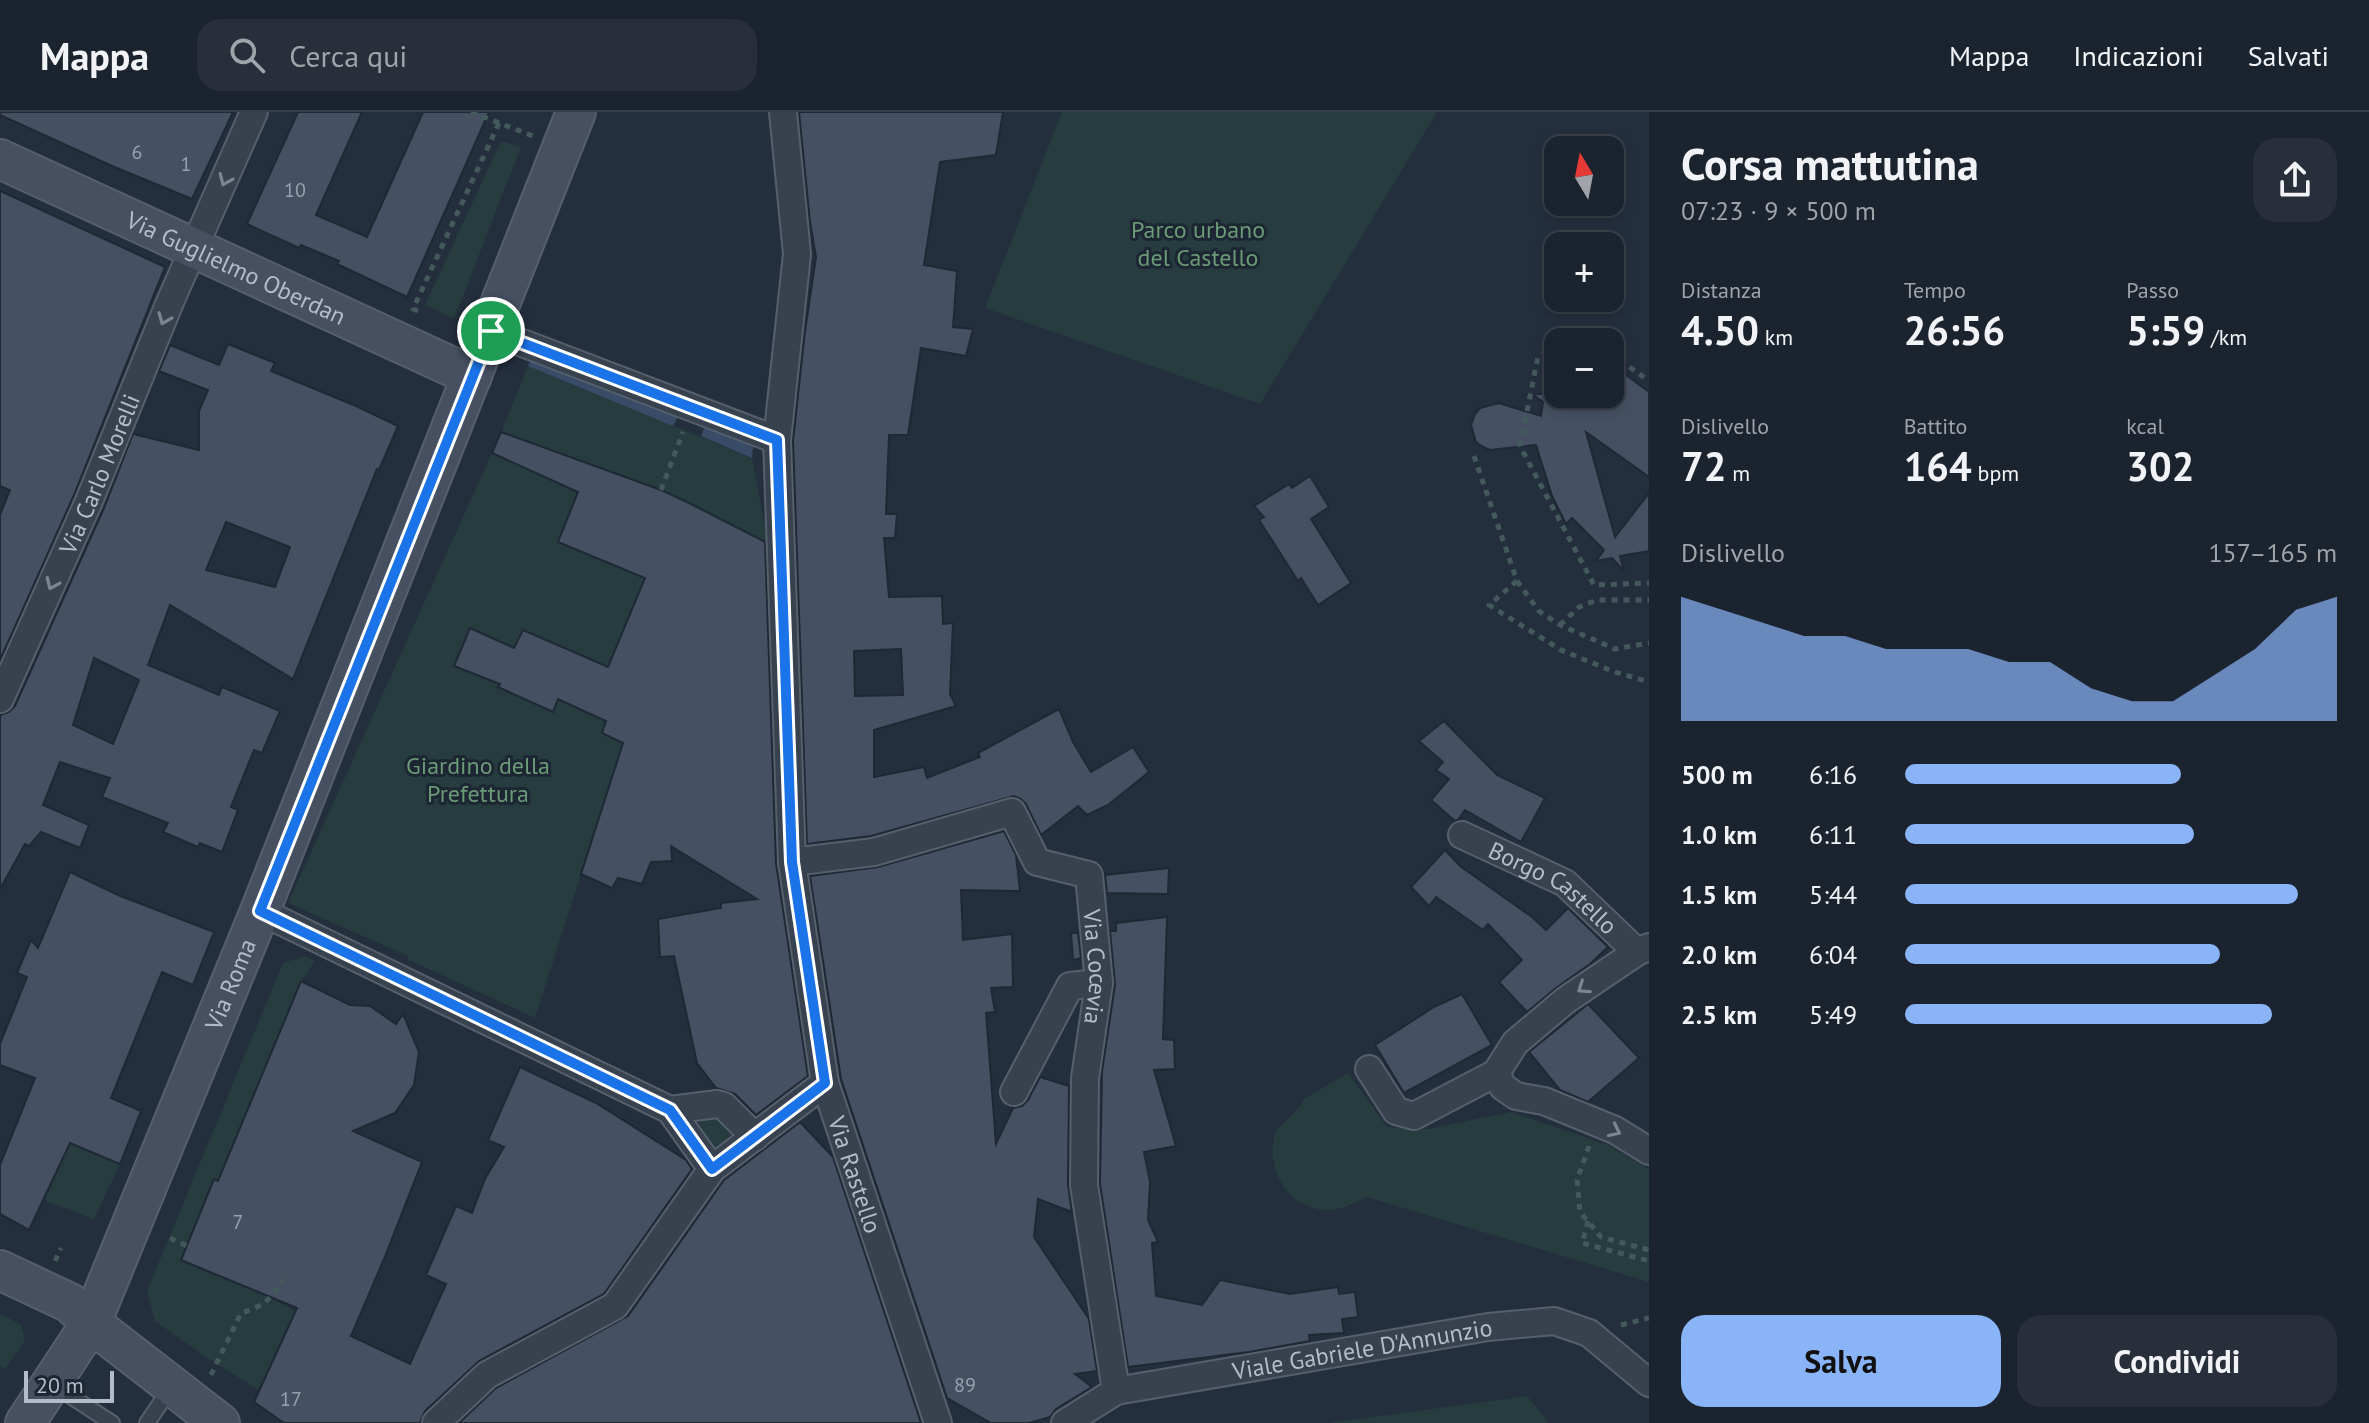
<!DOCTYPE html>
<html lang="it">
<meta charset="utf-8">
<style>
body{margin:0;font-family:"PT Sans",sans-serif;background:#282f3a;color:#f1f3f6;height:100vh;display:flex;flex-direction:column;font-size:30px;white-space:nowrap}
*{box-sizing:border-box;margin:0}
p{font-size:26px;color:#a0a4aa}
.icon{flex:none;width:44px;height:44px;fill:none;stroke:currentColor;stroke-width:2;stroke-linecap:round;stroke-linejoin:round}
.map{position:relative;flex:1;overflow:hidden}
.panel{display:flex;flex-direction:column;background:#1b232e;width:720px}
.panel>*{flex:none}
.needle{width:52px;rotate:350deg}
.buttons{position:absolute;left:1544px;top:24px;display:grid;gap:16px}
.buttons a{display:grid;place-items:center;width:80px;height:80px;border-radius:16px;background:#1b232e;box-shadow:0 4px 12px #0003,0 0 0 2px #39404a;font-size:40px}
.scale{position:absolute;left:24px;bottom:20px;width:90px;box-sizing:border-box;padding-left:8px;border:4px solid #b4bcc9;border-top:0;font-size:22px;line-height:28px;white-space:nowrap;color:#b4bcc9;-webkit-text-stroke:6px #1d2633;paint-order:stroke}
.pin{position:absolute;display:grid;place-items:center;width:68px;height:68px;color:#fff;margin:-34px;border:4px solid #fff;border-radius:50%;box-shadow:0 2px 8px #0007}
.round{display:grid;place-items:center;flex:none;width:84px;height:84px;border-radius:24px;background:#282f3a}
.headline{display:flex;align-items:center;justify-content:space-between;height:136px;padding:0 32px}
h1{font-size:44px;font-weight:600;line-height:60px}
.figures{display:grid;grid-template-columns:repeat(3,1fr);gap:12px;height:136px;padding:8px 32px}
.figures div{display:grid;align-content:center}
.figures b{font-size:40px;font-weight:600}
.figures small{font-size:22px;font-weight:400}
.figures p{font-size:22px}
.chart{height:224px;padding:16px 32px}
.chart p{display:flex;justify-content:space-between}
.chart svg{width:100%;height:144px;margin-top:8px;fill:#8ab4f8;opacity:.7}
.action{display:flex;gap:16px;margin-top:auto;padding:16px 32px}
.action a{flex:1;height:92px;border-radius:24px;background:#8ab4f8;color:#111;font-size:32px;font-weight:600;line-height:92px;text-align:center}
.action a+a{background:#282f3a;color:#f1f3f6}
ul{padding:0 32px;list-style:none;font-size:26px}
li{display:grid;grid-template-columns:128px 96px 1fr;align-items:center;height:60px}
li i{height:20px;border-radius:10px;background:#8ab4f8}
header{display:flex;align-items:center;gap:48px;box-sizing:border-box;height:112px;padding:0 40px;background:#1b232e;border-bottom:2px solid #39404a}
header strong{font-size:38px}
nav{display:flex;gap:44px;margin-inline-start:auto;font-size:28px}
.search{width:560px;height:72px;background:#282f3a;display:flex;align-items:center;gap:20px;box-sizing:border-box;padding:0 28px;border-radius:24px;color:#a0a4aa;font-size:30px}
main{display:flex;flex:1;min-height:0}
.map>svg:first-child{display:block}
</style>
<header>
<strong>Mappa</strong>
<div class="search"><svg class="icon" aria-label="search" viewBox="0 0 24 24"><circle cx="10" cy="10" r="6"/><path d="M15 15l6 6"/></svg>Cerca qui</div>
<nav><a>Mappa</a><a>Indicazioni</a><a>Salvati</a></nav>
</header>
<main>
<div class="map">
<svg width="1649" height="1311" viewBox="0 0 1649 1311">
<rect width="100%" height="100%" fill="#242f3e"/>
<g fill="#263c3f">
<path d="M1062,0H1437L1260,292L985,196Z"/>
<path d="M501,29L521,35L454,207L425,193Z"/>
<path d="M528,254L752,346L768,432L689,391L661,378L501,320Z"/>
<path d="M492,341L578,381L558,430L645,466L604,563L581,598L606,609L602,621L623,631L535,906L407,847L408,844L288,791Z"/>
<path d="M305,844L315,849L301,869L233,1075L214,1068L181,1147L261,1181L295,1199L259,1278L204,1244L155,1209L147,1179L283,851Z"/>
<path d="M1348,961L1387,1015L1429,1017L1511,1000L1608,1033L1649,1057V1170L1367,1085C1354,1091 1340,1099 1326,1098C1289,1096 1267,1060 1274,1026C1279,1009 1298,1002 1304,987Z"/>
<path d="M722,1004L734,1019L723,1030L711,1037L694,1017L705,1005Z"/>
<path d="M70,1031L120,1052L94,1107L43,1088Z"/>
<path d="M0,1201L21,1213L25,1228L5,1257L0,1254Z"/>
<path d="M1527,1284L1549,1311H1328Z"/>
</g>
<g fill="#394c67">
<path d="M533,244L678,304L673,314L528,254Z"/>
<path d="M705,314L753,335L752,346L701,324Z"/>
</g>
<g fill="#455162" stroke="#1f2835" stroke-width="2" fill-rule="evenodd">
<path d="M0,0H233L192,87L112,54L0,3Z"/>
<path d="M298,0H362L316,103L367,125L423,0H489L407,185L337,152L339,149L301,133L299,136L247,112Z"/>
<path d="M799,0H1003L996,43L940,50L924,153L957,159L953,215L973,217L966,244L921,236L908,323H889L886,402H897L895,426H884L889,485L942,484L943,512L953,511L950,582L956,594L874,618V665L924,655L927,666L980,645L978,641L1059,597L1073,630L1091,660L1133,635L1149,660L1108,693L1087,703L1078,694L1041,723L1026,692L1021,687L1014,684L871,724L807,732L793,329L805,219L816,145L810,110ZM901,537L903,583L855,584L854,539Z"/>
<path d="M0,79L165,155L74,383L0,548V403L10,378L0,374Z"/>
<path d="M228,232L275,251L271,259L356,294L398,314L379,358L377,357L293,567L170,493L148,553L219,583L222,575L280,599L262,641L254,638L231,695L238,698L222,740L200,731L198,735L163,720L168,711L102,685L110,666L60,650L43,693L89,713L80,736L41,720L29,734L25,732L0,777V603L9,600L15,594L104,396L133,322L199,338V299L208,278L159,259L170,233L219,253ZM226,410L290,435L275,475L206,458ZM94,546L139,568L113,632L73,613Z"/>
<path d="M1610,251L1649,280V365L1586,320L1615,425L1649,381V439L1620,444L1624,459L1612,446L1596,449L1604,438L1572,406L1566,412L1552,384L1536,333L1490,338L1483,335L1476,330L1471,313L1475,302L1480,296L1499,291L1541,304L1543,290L1532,282H1610Z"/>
<path d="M501,320L661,378L689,391L765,430L776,751L808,964L756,1003L735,982L716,976L697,951L674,844L660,845L658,807L721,796V791L757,787L671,734L672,749L651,750L642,772L618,766L612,776L581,762L623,631L602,621L606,609L558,587L553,600L498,575L500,572L454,554L470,516L514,536L523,518L608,555L645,466L558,430L578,380L492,341Z"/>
<path d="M1310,364L1329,395L1311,407L1351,471L1318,493L1301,466L1298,469L1259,408L1264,405L1254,394L1289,372L1292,376Z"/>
<path d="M1444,609L1497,663L1545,686L1521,730L1465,698L1458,708L1455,709L1431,688L1449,667L1436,658L1443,650L1419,629Z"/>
<path d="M1004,719L1016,743L1020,779L961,778L963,828L1012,822L1013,875L991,876L995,900L986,901L996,1032L1013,996L1022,994L1028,988L1040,965L1069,974L1068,1073L1072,1100L1038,1087L1034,1125L1089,1207L1097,1259L1075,1262L1092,1275L1056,1297L1050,1305L1029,1311H991L947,1286L841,967L810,764L878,755Z"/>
<path d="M1445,738L1460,754L1532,805L1546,818L1568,796L1608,835L1590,852L1556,876L1527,900L1499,870L1522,848L1488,812L1483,818L1436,785L1429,794L1411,775Z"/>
<path d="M1169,756L1168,782L1107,781L1105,763Z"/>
<path d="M70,760L118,783L214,820L193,873L162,860L111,986L141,999L120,1052L70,1031L29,1118L0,1102V1053L35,966L0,953V932L27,865L17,861L31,828L38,836Z"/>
<path d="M1167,805L1163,927L1174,928L1175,957L1154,958L1176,1034L1144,1040L1150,1070L1148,1108L1158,1130L1152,1131L1156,1184L1202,1193L1220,1168L1290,1182L1338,1175L1339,1182L1355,1180L1358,1205L1342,1207L1344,1221L1309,1223L1310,1229L1249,1240L1128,1255L1100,1072L1102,959L1115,873L1110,819H1116V811Z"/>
<path d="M1071,821H1078L1081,846L1073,848Z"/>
<path d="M301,869L350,893L370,894L396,912L403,902L419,940L414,973L395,1001L353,1019L422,1050L384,1147L351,1224L410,1252L446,1172L426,1163L456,1094L472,1101L485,1067L504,1035L488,1028L520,955L596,991L686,1048L692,1057L604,1182L479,1249L425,1299L420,1311H284L254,1290L297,1196L181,1148L214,1067L218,1069Z"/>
<path d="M1462,882L1492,933L1404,981L1375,933L1434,895Z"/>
<path d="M1588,892L1639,946L1588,990L1560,978L1529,940Z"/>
<path d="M800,1010L833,1045L921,1311H459L496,1276L628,1204L724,1068Z"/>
</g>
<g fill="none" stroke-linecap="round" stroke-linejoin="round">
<defs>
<g id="lane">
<path d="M52,1272L112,1311"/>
<path d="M147,1311L172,1274"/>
</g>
<g id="street">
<path id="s1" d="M783,0L797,142L777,328L792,750L825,971L938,1311"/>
<path d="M491,219L777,328"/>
<path id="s2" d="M0,587L89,389L170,190L254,0"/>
<path id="s3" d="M1462,723L1565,771L1637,840"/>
<path id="s4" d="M792,750L874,740L1012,700L1037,750L1089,763L1099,871L1085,966L1084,1073L1116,1279"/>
<path d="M260,799L670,998L712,1057"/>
<path d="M1649,835L1637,840L1566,888L1515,931L1496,961L1503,975L1516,984L1544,989L1615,1018L1649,1039"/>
<path d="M1369,957L1396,999L1414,1004L1496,961"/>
<path d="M1014,980L1070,874L1099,871"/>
<path d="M670,998L717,992L724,994L755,1025"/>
<path d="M436,1311L487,1263L615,1194L712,1057L825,971"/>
<path id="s5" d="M1065,1311L1116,1279L1488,1215L1554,1209L1589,1221L1649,1271"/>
</g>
<g id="secondary">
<path id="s6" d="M0,47L472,264"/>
<path d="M0,1158L70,1191L91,1211L220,1311"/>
<path id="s7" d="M25,1311L91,1211L260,799L576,0"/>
</g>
</defs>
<use href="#lane" stroke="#565f6c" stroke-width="18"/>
<use href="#street" stroke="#565f6c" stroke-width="30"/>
<use href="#secondary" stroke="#565f6c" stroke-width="42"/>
<g stroke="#44595c" stroke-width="5" stroke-dasharray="6 6" stroke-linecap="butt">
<path d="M471,0L533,24"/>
<path d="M418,199L413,197L499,11"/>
<path d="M1564,230L1568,228L1578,230"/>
<path d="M1558,234L1538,245L1520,334L1594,473L1649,471"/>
<path d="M1610,241L1649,269"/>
<path d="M1474,344L1517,469L1539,499L1560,513L1615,537L1649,531"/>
<path d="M661,378L683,320"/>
<path d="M1517,469L1489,493L1561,538L1612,559L1649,570"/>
<path d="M1560,513L1579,495L1597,488H1649"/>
<path d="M1589,1034L1577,1068L1580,1100L1601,1125L1649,1138"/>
<path d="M1588,1109L1582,1131L1649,1149"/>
<path d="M170,1126L187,1134"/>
<path d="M55,1149L61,1136"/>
<path d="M1621,1213L1649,1206"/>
<path d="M211,1263L241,1201C262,1195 274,1186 282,1166"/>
</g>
<use href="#lane" stroke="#38414e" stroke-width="14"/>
<use href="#street" stroke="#38414e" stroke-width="26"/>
<use href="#secondary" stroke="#465061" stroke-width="38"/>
</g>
<defs><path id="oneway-chevron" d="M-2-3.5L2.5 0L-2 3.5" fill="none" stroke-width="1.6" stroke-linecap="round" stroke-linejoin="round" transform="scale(2)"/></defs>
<g stroke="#7c8592">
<use href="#oneway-chevron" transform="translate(225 68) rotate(113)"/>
<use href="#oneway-chevron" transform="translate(164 207) rotate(112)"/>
<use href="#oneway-chevron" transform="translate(52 472) rotate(114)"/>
<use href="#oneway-chevron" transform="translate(1583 876) rotate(146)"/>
<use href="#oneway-chevron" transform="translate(1615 1019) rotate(26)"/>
</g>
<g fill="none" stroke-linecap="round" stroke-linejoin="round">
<defs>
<path id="route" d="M491,219L777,328L792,750L825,971L712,1057L670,998L260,799Z"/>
</defs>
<use href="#route" stroke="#fff" stroke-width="16"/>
<use href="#route" stroke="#1a73e8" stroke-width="10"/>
</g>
<g text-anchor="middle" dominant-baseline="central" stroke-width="6" stroke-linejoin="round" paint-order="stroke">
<g font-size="20" fill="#98a1af">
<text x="137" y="40">6</text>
<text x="186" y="52">1</text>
<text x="295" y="78">10</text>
<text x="238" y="1110">7</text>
<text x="965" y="1273">89</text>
<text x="291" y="1287">17</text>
</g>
<g font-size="24" fill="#6b9a76" stroke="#1d2633">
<text x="1198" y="117">Parco urbano<tspan x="1198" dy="28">del Castello</tspan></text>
<text x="478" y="653">Giardino della<tspan x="478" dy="28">Prefettura</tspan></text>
</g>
<g font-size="24" fill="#b4bcc9" stroke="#1d2633">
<text stroke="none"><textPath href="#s6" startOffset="260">Via Guglielmo Oberdan</textPath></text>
<text stroke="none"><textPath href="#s2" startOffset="246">Via Carlo Morelli</textPath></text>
<text stroke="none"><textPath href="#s3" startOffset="106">Borgo Castello</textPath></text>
<text stroke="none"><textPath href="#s4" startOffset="428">Via Cocevia</textPath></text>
<text stroke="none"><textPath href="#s7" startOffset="486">Via Roma</textPath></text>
<text stroke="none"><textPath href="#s1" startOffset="1072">Via Rastello</textPath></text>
<text stroke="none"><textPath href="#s5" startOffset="310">Viale Gabriele D'Annunzio</textPath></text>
</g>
</g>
</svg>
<div class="buttons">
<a><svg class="needle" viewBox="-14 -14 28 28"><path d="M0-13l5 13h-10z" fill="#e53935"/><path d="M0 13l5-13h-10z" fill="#a0a4aa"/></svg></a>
<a>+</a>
<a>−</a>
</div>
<div class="scale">20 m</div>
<div class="pin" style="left:491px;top:219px;background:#1e9e55"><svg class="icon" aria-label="arrive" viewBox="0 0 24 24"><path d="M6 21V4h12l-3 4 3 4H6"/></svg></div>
</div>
<section class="panel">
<div class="headline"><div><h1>Corsa mattutina</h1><p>07:23 · 9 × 500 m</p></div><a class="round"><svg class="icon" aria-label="share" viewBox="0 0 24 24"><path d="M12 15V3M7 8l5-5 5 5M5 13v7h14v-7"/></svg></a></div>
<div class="figures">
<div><p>Distanza</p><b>4.50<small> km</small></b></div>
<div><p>Tempo</p><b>26:56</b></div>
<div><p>Passo</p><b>5:59<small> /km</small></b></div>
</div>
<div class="figures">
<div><p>Dislivello</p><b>72<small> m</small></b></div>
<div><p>Battito</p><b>164<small> bpm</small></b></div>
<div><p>kcal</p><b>302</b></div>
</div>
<div class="chart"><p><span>Dislivello</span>157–165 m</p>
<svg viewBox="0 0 160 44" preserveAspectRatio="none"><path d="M0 44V6L10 10L20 14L30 18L40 18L50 22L60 22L70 22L80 26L90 26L100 34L110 38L120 38L130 30L140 22L150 10L160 6V44z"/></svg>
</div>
<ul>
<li><b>500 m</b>6:16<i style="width:64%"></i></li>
<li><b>1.0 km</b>6:11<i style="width:67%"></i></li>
<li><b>1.5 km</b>5:44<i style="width:91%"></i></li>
<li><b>2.0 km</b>6:04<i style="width:73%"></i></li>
<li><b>2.5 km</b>5:49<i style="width:85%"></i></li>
</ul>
<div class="action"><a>Salva</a><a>Condividi</a></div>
</section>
</main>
